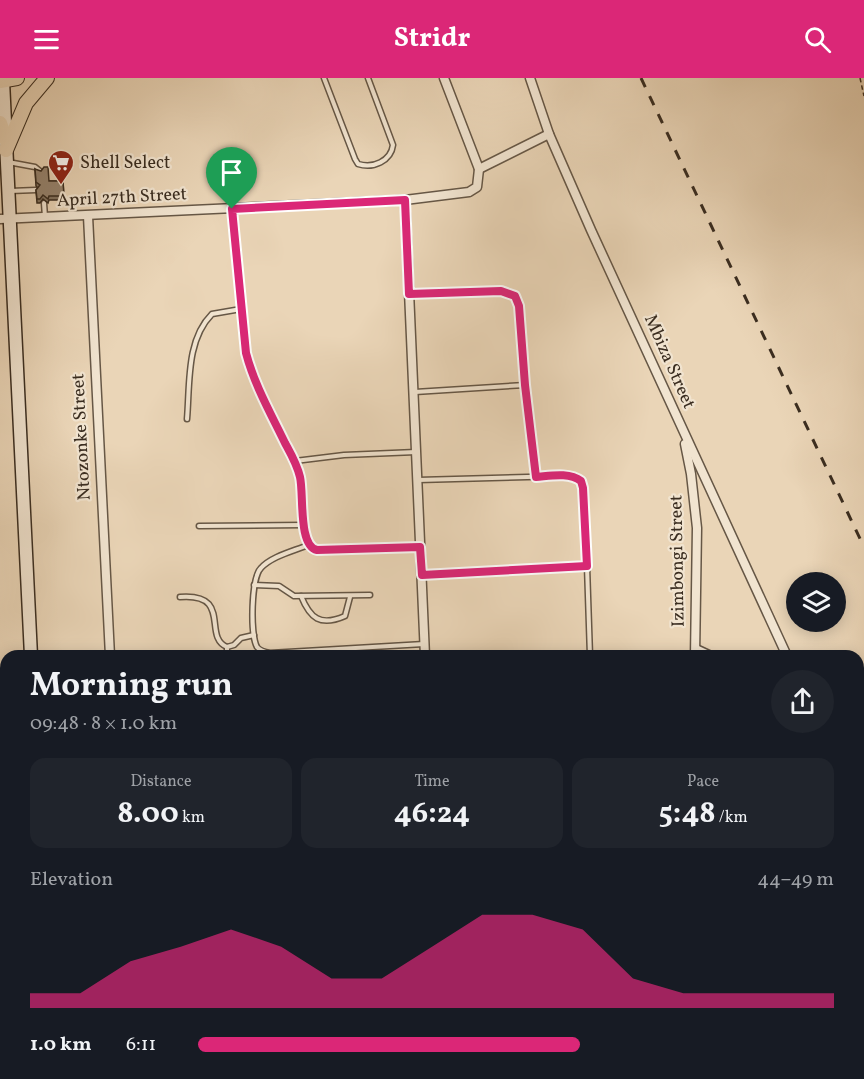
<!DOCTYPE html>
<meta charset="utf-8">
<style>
body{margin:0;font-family:Vollkorn,serif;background:#20242c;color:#f1f3f6;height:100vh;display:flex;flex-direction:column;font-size:22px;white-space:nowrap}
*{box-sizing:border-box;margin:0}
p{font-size:20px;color:#9ea1a6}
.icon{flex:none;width:33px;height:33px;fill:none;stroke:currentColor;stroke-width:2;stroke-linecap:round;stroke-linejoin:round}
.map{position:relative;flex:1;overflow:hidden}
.side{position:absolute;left:0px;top:572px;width:864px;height:430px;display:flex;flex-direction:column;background:#171b24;border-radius:18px 18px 0 0;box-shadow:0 3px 15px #0003}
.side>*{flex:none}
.fabs{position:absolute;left:786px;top:494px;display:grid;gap:12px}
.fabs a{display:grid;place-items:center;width:60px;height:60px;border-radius:50%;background:#171b24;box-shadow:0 3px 15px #0003;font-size:30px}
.pin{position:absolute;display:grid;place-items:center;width:51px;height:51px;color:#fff;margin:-62px -26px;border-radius:50% 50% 50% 0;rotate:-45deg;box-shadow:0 0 6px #0007}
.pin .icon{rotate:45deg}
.round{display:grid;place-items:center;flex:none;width:63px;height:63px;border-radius:32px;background:#20242c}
.head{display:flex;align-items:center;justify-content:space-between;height:102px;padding:0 30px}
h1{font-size:33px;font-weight:700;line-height:45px}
.figures{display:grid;grid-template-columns:repeat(3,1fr);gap:9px;height:102px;padding:6px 30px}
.figures div{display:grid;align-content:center;border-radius:15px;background:#20242c;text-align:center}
.figures b{font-size:30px;font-weight:700}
.figures small{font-size:16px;font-weight:400}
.figures p{font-size:16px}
.chart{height:168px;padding:12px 30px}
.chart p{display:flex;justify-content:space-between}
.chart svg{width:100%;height:108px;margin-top:6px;fill:#db2777;opacity:.7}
ul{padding:0 30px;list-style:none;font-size:20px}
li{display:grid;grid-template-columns:96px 72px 1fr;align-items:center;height:45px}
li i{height:15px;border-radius:8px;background:#db2777}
header{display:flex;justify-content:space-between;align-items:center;height:78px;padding:0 30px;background:#db2777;color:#fff;font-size:27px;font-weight:700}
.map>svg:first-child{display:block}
</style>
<header><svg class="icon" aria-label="menu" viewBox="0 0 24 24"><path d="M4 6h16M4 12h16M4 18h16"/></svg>Stridr<svg class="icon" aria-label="search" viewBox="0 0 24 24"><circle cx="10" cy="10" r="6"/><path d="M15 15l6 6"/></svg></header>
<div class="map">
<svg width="864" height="1001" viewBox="0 0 864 1001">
<rect width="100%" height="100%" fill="#ead5b7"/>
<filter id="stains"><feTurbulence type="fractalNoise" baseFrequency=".00333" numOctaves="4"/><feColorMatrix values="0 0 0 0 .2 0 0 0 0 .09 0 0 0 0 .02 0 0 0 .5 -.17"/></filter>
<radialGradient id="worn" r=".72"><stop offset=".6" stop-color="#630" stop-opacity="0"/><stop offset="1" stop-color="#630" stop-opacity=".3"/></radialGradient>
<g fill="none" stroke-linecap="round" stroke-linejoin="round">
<defs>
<g id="lane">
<path d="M324,0L355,81L358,86C373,91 391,83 393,67L368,0"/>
<path d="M8,84L35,89L40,93"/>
<path d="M10,113L36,112"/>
<path d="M44,125L45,139"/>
<path d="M233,132L246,275C254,306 271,336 285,365C291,376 297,386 300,399C304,416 298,468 317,472L421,469"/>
<path d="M409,216L501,213L515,218L519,228L525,307L536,399"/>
<path d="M415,314L525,307"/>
<path d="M187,341C190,306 186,262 212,236L241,231"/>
<path d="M295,383L344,377L416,374"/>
<path d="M418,402L565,398L579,401L583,410L587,488"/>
<path d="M199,448L304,447"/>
<path d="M308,467C294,473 272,478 261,490C251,500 250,556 257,569C260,573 265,574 270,575L424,566"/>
<path d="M423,497L587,488L590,578"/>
<path d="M254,507L279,508L294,518L370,517"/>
<path d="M301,518C310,540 320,549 345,538L350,519"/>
<path d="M180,519C233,515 202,559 227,569"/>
<path d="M227,578V569L234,567L241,560L254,557"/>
<path d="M858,805H864"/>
<path d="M374,996V1001"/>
<path d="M284,1001V996"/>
</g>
<g id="street">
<path d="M530,0L549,56L591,152L787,578"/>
<path d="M479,91L549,56"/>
<path d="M405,122L425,578"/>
<path d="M88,138L110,578"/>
<path d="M0,141L405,122L469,114L477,109L479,91L444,0"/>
<path d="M685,366L691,396L697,450L695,578"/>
<path d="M696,571L711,578"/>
<path d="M0,834L6,836"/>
<path d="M397,996V1001"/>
<path d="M444,996V1001"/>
<path d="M538,996V1001"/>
<path d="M611,996L612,1001"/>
<path d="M696,996V1001"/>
<path d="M745,996V1001"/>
<path d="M856,996V1001"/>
<path d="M806,1001V996"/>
</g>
<g id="secondary">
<path d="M3,3L31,578"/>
<path d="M54,996L56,1001"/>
</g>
<g id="primary">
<path d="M0,3L17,0"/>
<path d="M0,45L5,60"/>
<path d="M6,72L26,25L47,0"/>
</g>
</defs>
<use href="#lane" stroke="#665746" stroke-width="7"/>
<use href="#street" stroke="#665746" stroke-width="11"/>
<use href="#secondary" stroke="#3a2d20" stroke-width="15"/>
<use href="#primary" stroke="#3a2d20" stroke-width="16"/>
<g stroke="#3a2d20" stroke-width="1.5" stroke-dasharray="4.5 3" stroke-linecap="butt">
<path d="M860,0L864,18"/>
<path d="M858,692L864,698"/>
</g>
<use href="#lane" stroke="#f1e4d0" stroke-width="4"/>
<use href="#street" stroke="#f1e4d0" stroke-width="8"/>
<use href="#secondary" stroke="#f1e4d0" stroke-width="12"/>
<use href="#primary" stroke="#ead5b7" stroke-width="14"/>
<path stroke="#3a2d20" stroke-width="3" stroke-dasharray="10 10" stroke-linecap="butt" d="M641,0L864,469"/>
</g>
<path fill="#81725f" stroke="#3a2d20" stroke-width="1.5" d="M35,91L49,103H63L64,122H49L48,125L43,121L40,125H37L36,112L38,110L36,108Z"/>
<path fill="#96846f" stroke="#3a2d20" stroke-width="1.5" d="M44,89H48L49,103H63L64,118H49L48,121L43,117L40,121H37L36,112L40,107L36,104L35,91L41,93Z"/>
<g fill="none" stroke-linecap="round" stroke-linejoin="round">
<defs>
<path id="route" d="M405,122L409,216L501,213L515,218L519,228L525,307L536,399C550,398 569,394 581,403L583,410L587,488L422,497L420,469L317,472C298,468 304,416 300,399C297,386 291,376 285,365C271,336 254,306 246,275L232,131Z"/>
</defs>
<use href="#route" stroke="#fff" stroke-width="12"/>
<use href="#route" stroke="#db2777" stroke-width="8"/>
</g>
<defs>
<symbol id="supermarket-pin" viewBox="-11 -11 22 30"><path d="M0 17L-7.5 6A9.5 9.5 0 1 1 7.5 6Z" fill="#8f2418" stroke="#f1e4d0"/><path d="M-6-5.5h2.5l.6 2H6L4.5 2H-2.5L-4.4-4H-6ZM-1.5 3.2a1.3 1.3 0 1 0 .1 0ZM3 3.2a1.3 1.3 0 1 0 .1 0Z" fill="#fff"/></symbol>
</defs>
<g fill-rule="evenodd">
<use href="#supermarket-pin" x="46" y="70" width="30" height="40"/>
</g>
<g text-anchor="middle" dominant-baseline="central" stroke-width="4.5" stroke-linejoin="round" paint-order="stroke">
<g font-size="18" fill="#3a2d20" stroke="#f1e4d0" text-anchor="start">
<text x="80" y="85">Shell Select</text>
</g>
<g font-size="18" fill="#3a2d20" stroke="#f1e4d0">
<text transform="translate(122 120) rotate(-3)">April 27th Street</text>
<text transform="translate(669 284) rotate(66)">Mbiza Street</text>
<text transform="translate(82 359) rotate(-93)">Ntozonke Street</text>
<text transform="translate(678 483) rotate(-91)">Izimbongi Street</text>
</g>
</g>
<rect width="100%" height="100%" filter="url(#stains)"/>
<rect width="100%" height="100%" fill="url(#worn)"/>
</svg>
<div class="fabs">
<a><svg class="icon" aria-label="layers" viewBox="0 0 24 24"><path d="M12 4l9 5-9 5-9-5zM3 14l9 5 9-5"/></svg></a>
</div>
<div class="pin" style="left:232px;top:131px;background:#1e9e55"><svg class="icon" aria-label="arrive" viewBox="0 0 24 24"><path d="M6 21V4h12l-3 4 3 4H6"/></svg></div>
<section class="side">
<div class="head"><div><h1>Morning run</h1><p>09:48 · 8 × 1.0 km</p></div><a class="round"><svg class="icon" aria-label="share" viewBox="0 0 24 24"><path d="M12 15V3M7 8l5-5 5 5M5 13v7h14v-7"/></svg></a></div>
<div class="figures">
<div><p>Distance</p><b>8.00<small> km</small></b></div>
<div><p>Time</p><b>46:24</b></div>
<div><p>Pace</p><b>5:48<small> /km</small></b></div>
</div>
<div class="chart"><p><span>Elevation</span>44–49 m</p>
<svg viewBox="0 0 160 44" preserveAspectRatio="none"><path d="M0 44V38L10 38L20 25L30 19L40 12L50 19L60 32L70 32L80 19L90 6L100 6L110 12L120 32L130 38L140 38L150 38L160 38V44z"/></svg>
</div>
<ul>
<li><b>1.0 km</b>6:11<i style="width:60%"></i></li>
</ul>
</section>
</div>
